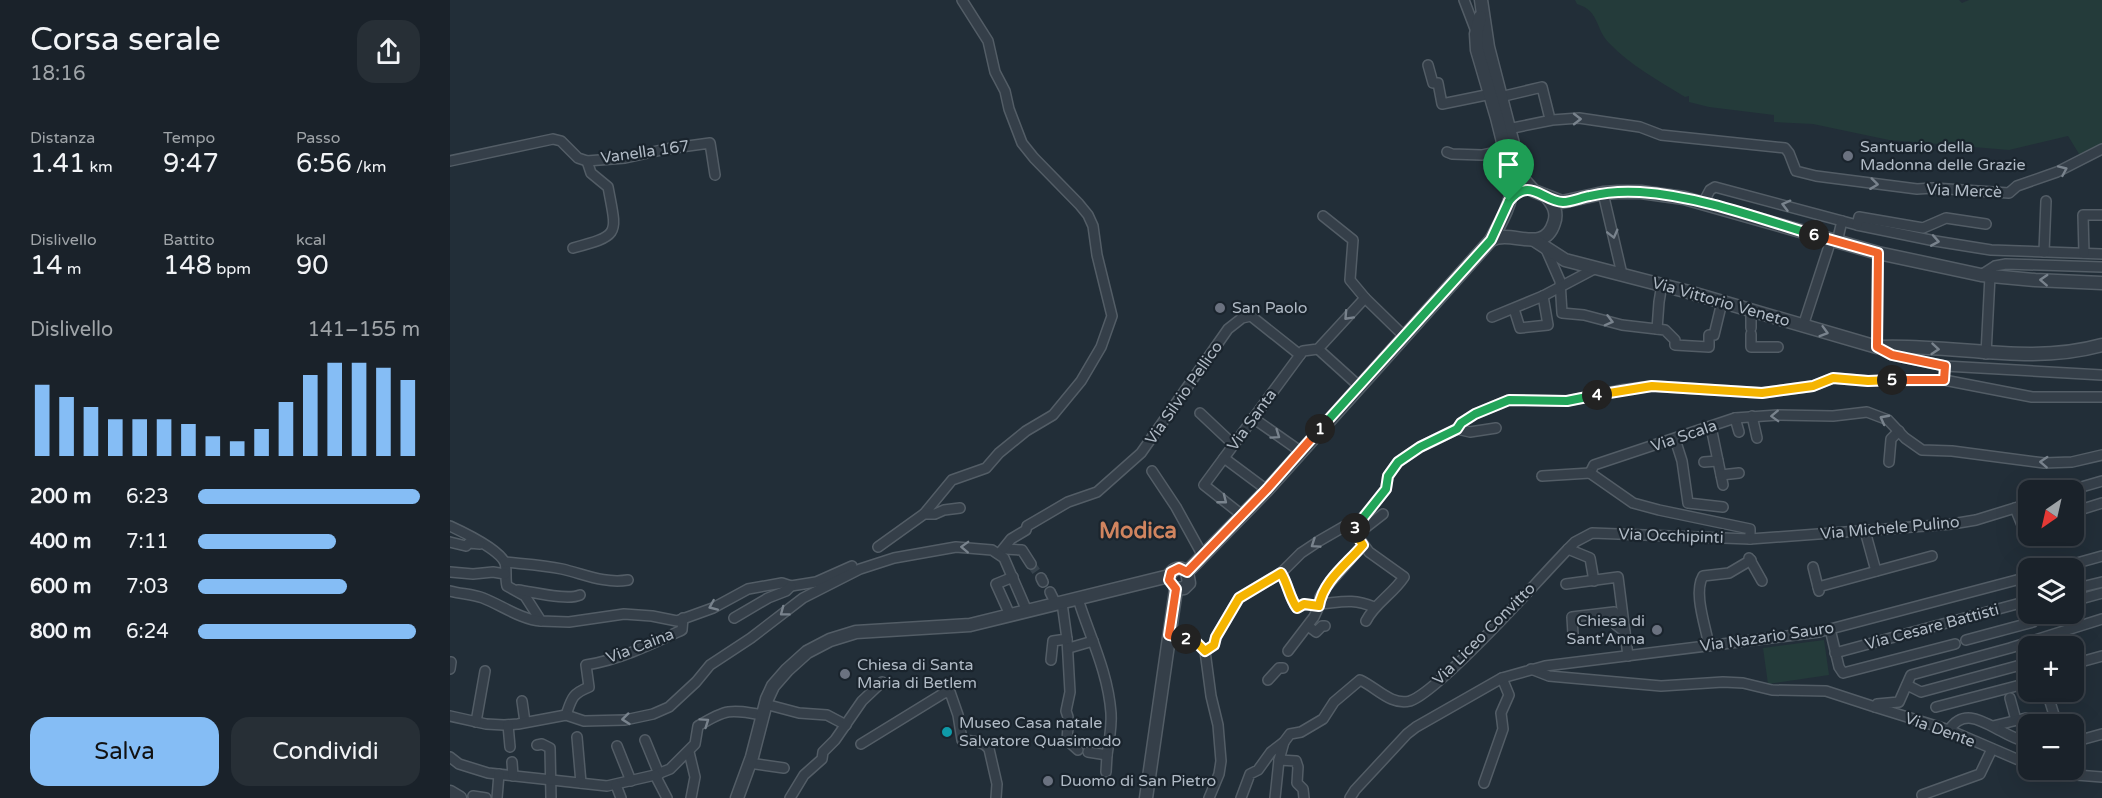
<!DOCTYPE html>
<html lang="it">
<meta charset="utf-8">
<style>
body{margin:0;font-family:"Varela Round",sans-serif;background:#272f36;color:#f1f3f6;height:100vh;display:flex;flex-direction:column;font-size:22px;white-space:nowrap}
*{box-sizing:border-box;margin:0}
p{font-size:20px;color:#9fa4a8}
.icon{flex:none;width:33px;height:33px;fill:none;stroke:currentColor;stroke-width:2;stroke-linecap:round;stroke-linejoin:round}
.map{position:relative;flex:1;overflow:hidden}
.details{display:flex;flex-direction:column;background:#1a222a;width:450px}
.details>*{flex:none}
.needle{width:39px;rotate:214deg}
.buttons{position:absolute;left:1568px;top:480px;display:grid;gap:12px}
.buttons a{display:grid;place-items:center;width:66px;height:66px;border-radius:12px;background:#1a222a;box-shadow:0 6px 24px #0002,0 0 0 2px #383f47;font-size:30px}
.pin{position:absolute;display:grid;place-items:center;width:51px;height:51px;color:#fff;margin:-62px -26px;border-radius:50% 50% 50% 0;rotate:-45deg;box-shadow:0 0 6px #0007}
.pin .icon{rotate:45deg}
.km{position:absolute;width:30px;height:30px;margin:-15px;border-radius:50%;background:#222;color:#fff;font-size:16px;line-height:30px;text-align:center}
.round{display:grid;place-items:center;flex:none;width:63px;height:63px;border-radius:18px;background:#272f36}
.summary{display:flex;align-items:center;justify-content:space-between;height:102px;padding:0 30px}
h1{font-size:33px;font-weight:600;line-height:45px}
.figures{display:grid;grid-template-columns:repeat(3,1fr);gap:9px;height:102px;padding:6px 30px}
.figures div{display:grid;align-content:center}
.figures b{font-size:26px;font-weight:600}
.figures small{font-size:16px;font-weight:400}
.figures p{font-size:16px}
.chart{height:168px;padding:12px 30px}
.chart p{display:flex;justify-content:space-between}
.chart svg{width:100%;height:108px;margin-top:6px;stroke:#85bdf5;stroke-width:6}
.button{display:flex;gap:12px;margin-top:auto;padding:12px 30px}
.button a{flex:1;height:69px;border-radius:18px;background:#85bdf5;color:#111;font-size:24px;font-weight:600;line-height:69px;text-align:center}
.button a+a{background:#272f36;color:#f1f3f6}
ul{padding:0 30px;list-style:none;font-size:20px}
li{display:grid;grid-template-columns:96px 72px 1fr;align-items:center;height:45px}
li i{height:15px;border-radius:8px;background:#85bdf5}
main{display:flex;flex:1;min-height:0}
.map>svg:first-child{display:block}
</style>
<main>
<section class="details">
<div class="summary"><div><h1>Corsa serale</h1><p>18:16</p></div><a class="round"><svg class="icon" aria-label="share" viewBox="0 0 24 24"><path d="M12 15V3M7 8l5-5 5 5M5 13v7h14v-7"/></svg></a></div>
<div class="figures">
<div><p>Distanza</p><b>1.41<small> km</small></b></div>
<div><p>Tempo</p><b>9:47</b></div>
<div><p>Passo</p><b>6:56<small> /km</small></b></div>
</div>
<div class="figures">
<div><p>Dislivello</p><b>14<small> m</small></b></div>
<div><p>Battito</p><b>148<small> bpm</small></b></div>
<div><p>kcal</p><b>90</b></div>
</div>
<div class="chart"><p><span>Dislivello</span>141–155 m</p>
<svg viewBox="0 0 160 44" preserveAspectRatio="none"><path d="M5 44V15M15 44V20M25 44V24M35 44V29M45 44V29M55 44V29M65 44V31M75 44V36M85 44V38M95 44V33M105 44V22M115 44V11M125 44V6M135 44V6M145 44V8M155 44V13"/></svg>
</div>
<ul>
<li><b>200 m</b>6:23<i style="width:100%"></i></li>
<li><b>400 m</b>7:11<i style="width:62%"></i></li>
<li><b>600 m</b>7:03<i style="width:67%"></i></li>
<li><b>800 m</b>6:24<i style="width:98%"></i></li>
</ul>
<div class="button"><a>Salva</a><a>Condividi</a></div>
</section>
<div class="map">
<svg width="1652" height="798" viewBox="0 0 1652 798">
<rect width="100%" height="100%" fill="#222e38"/>
<g fill="#243b3a">
<path d="M1125,0H1509L1512,3L1519,0H1652V144L1631,157L1618,136L1559,150L1439,140L1363,124L1324,122V115L1259,107L1239,102V96L1235,97C1208,80 1181,66 1159,43C1145,29 1150,11 1127,4Z"/>
<path d="M1374,640L1379,675L1318,684L1313,648Z"/>
</g>
<g fill="none" stroke-linecap="round" stroke-linejoin="round">
<path stroke="#37434d" stroke-width="9" stroke-dasharray="9 4.5" stroke-linecap="butt" d="M581,564L591,578"/>
<defs>
<g id="minor">
<path d="M1014,0L1027,34"/>
<path d="M978,65L983,83H988L992,104L1041,94"/>
<path d="M1050,97L1092,87L1099,115"/>
<path d="M1058,129L1102,120L1129,118L1190,127L1211,135L1335,148L1339,153L1346,171L1366,176L1467,189L1483,188L1559,193L1567,186L1607,172L1652,149"/>
<path d="M997,152L1002,154L1032,155L1055,150"/>
<path d="M0,161L103,139L111,141L128,158L137,161L175,158L216,149L260,143L265,175"/>
<path d="M1153,193L1172,274"/>
<path d="M1253,203L1260,190L1265,187L1407,225L1485,241L1541,250L1652,254"/>
<path d="M873,216L903,240L900,280L915,298"/>
<path d="M1407,225L1409,217L1473,228L1496,218L1536,224"/>
<path d="M1387,242L1392,221"/>
<path d="M1095,247L1110,281L1112,313L1134,315L1172,325L1215,330L1225,340V345L1259,347V335H1264L1272,302"/>
<path d="M123,248C171,235 167,235 158,187L141,173L137,161"/>
<path d="M1594,252L1596,201"/>
<path d="M1428,253L1427,347L1442,355L1495,366L1652,375"/>
<path d="M1634,253L1633,215H1652"/>
<path d="M1531,275L1545,266L1556,264L1652,267"/>
<path d="M1064,309L1070,328L1098,325L1093,296"/>
<path d="M1042,317L1093,296L1146,268"/>
<path d="M1353,326L1381,240"/>
<path d="M1301,328V310"/>
<path d="M1207,329L1209,302L1212,284"/>
<path d="M1301,334V347H1328"/>
<path d="M868,349L909,386"/>
<path d="M1536,354L1540,276"/>
<path d="M750,413L784,445"/>
<path d="M1302,416L1307,438"/>
<path d="M803,418L850,451"/>
<path d="M1285,418L1289,432"/>
<path d="M1261,427L1273,485"/>
<path d="M1007,429L1020,432L1046,428"/>
<path d="M1225,439L1232,461L1238,503L1273,507"/>
<path d="M774,458L817,490"/>
<path d="M1254,462L1268,461"/>
<path d="M1439,462L1441,439L1449,431"/>
<path d="M702,471L726,507L753,556"/>
<path d="M1140,473L1144,465L1285,418L1328,415L1383,416L1417,412L1438,420L1455,438L1472,450L1502,451L1594,463L1622,462L1652,455"/>
<path d="M1140,473L1183,503L1209,510L1300,529V539"/>
<path d="M1271,475L1289,473"/>
<path d="M1092,476L1140,473"/>
<path d="M1621,490L1652,481"/>
<path d="M1565,508L1572,525L1578,527"/>
<path d="M1623,512L1652,503"/>
<path d="M474,514L502,480L536,468L549,453L576,431L603,415L631,381L651,347L662,316L647,255L643,226L638,215L629,204L584,158L572,143L559,109L555,91L545,72L538,41L512,0"/>
<path d="M792,515L754,485L850,355"/>
<path d="M0,526C13,532 50,550 55,563C57,570 55,579 57,586L75,596L91,621L119,622L174,614L202,616L227,621L263,608L298,589L332,583L341,586L366,582L402,566"/>
<path d="M1415,531L1426,571"/>
<path d="M0,542L16,546L19,543L30,544"/>
<path d="M428,547L474,514H485L494,510L510,508"/>
<path d="M555,549L572,550L581,564"/>
<path d="M1118,549L1140,558L1144,581"/>
<path d="M549,554L561,539L576,530L577,526L618,502L647,492L691,453L778,329L792,318L801,316L850,355L853,351L868,349L915,298L954,336"/>
<path d="M1299,558L1312,581"/>
<path d="M55,562C74,564 94,565 112,569C134,574 155,584 178,580"/>
<path d="M1363,567L1369,591"/>
<path d="M1609,568L1652,556"/>
<path d="M0,572L23,574L43,572L55,574"/>
<path d="M831,573C838,584 839,597 847,608L854,604L869,606"/>
<path d="M591,578L593,582"/>
<path d="M1116,584L1168,577L1178,656"/>
<path d="M1368,587L1482,556"/>
<path d="M1623,589L1652,582"/>
<path d="M68,590C84,592 117,601 130,595"/>
<path d="M0,591C11,594 23,594 33,598C51,605 72,620 91,621"/>
<path d="M600,592L606,604"/>
<path d="M628,599C640,637 658,672 661,713C662,727 659,741 657,755L638,752"/>
<path d="M1623,601L1652,593"/>
<path d="M870,604C892,602 902,598 924,607"/>
<path d="M560,615L546,584L563,577"/>
<path d="M284,618L318,598L336,591L341,586"/>
<path d="M916,621C925,603 943,594 954,577L919,552L903,530L915,528L933,514"/>
<path d="M858,626L866,632L872,626H875"/>
<path d="M1380,629L1389,667L1393,673L1505,644"/>
<path d="M1123,634L1122,617L1164,612L1166,625L1175,632"/>
<path d="M719,635L747,643L755,651L761,696L768,725L771,761L769,774L759,798"/>
<path d="M617,639L620,692L616,711L618,717"/>
<path d="M1516,640L1583,622L1590,614"/>
<path d="M1259,646C1256,627 1243,593 1253,576L1279,573L1301,560"/>
<path d="M619,648L643,641"/>
<path d="M755,651L764,645L766,637L789,598L831,573L851,553L869,541L895,526L903,530L936,489L938,476L948,462L970,447L1007,429L1011,423L1025,414L1059,400L1117,401L1170,390L1202,386L1312,393L1363,386L1383,378L1418,381L1494,380L1582,397H1652"/>
<path d="M838,651L864,617L870,604V597L877,586L913,545"/>
<path d="M1385,653L1578,601"/>
<path d="M601,660L603,641L617,639L612,603"/>
<path d="M1623,664L1652,656"/>
<path d="M0,669L1,662"/>
<path d="M1081,669L1099,676L1211,686L1273,682L1293,683L1322,690L1376,691L1425,707"/>
<path d="M818,680L829,668H833"/>
<path d="M1457,685L1471,692L1578,663"/>
<path d="M1597,692L1605,718L1602,724"/>
<path d="M1560,698L1566,720"/>
<path d="M72,701L75,722"/>
<path d="M315,704L349,713L377,715L396,725"/>
<path d="M1486,707L1578,683"/>
<path d="M116,715C122,698 122,694 139,687L136,665C169,660 202,644 232,630L233,618"/>
<path d="M0,716L36,724L54,725L68,724L116,715L134,721L175,720L203,714L219,707L246,682L260,665L301,638L353,598L410,569L444,558L506,547L542,550L554,558L577,611"/>
<path d="M26,722L35,671"/>
<path d="M58,725L60,747"/>
<path d="M1543,726L1576,718"/>
<path d="M618,727L617,740L628,750"/>
<path d="M1499,730C1515,706 1536,724 1555,733C1562,737 1570,740 1578,743"/>
<path d="M127,737L131,783"/>
<path d="M195,740L209,774"/>
<path d="M1623,742L1652,734"/>
<path d="M411,744L494,693L500,692L508,715L512,740C522,741 533,741 539,749L547,784L546,798"/>
<path d="M87,745L92,744L100,748L101,797"/>
<path d="M167,746L181,781"/>
<path d="M239,752L245,777L241,798"/>
<path d="M0,757L9,764L38,773L157,786L205,775L220,769L245,744L248,726C276,709 280,709 312,715"/>
<path d="M829,760L846,761L848,767L847,783L853,789L854,798"/>
<path d="M62,762L63,776"/>
<path d="M299,763L334,768"/>
<path d="M1578,764L1499,730L1425,707L1427,704L1449,702L1461,675L1560,648L1652,619"/>
<path d="M1592,770L1601,773L1652,777"/>
<path d="M656,772L657,755"/>
<path d="M205,775L217,798"/>
<path d="M1034,783L1053,729L1051,713L1059,695L1052,678"/>
<path d="M166,785L171,798"/>
<path d="M23,796L36,798"/>
<path d="M47,798L49,774"/>
<path d="M340,798L354,775L372,759L373,752L385,740L412,701L432,682"/>
<path d="M791,798L800,774L808,770L821,752L834,742L840,734L851,732L873,719L884,702L910,680C926,687 941,706 960,701C972,697 990,680 1000,671C1042,633 1079,590 1118,549L1125,542L1142,533L1300,539L1502,524L1526,520L1578,504"/>
<path d="M825,798L829,760L834,742"/>
<path d="M900,798L905,790L957,734L966,727L1052,678L1095,666L1369,632L1578,577"/>
<path d="M1473,798L1472,795L1530,774L1542,749"/>
</g>
<g id="tertiary">
<path d="M1031,0L1038,47L1070,171L1073,179L1084,191L1112,202L1153,193L1168,192H1191L1234,198L1428,253L1531,275L1585,280L1652,283"/>
<path d="M1041,240C1062,229 1094,255 1104,223C1108,212 1103,204 1096,196"/>
<path d="M1084,240L1115,260L1235,291L1427,347C1503,343 1577,366 1652,345"/>
<path d="M737,572L817,490L1041,240C1051,222 1062,203 1063,182L1047,118L1027,50L1026,34L1030,17"/>
<path d="M726,589L734,588L739,583L737,572"/>
<path d="M0,792L10,798"/>
<path d="M287,798L302,757L317,699L323,686L337,670L357,652L380,640L406,632L520,625L719,576C723,568 730,566 737,572"/>
<path d="M696,798L726,589"/>
</g>
</defs>
<use href="#minor" stroke="#535d66" stroke-width="12"/>
<use href="#tertiary" stroke="#535d66" stroke-width="15"/>
<use href="#minor" stroke="#353f49" stroke-width="9"/>
<use href="#tertiary" stroke="#353f49" stroke-width="12"/>
</g>
<defs><path id="oneway-chevron" d="M-2-3.5L2.5 0L-2 3.5" fill="none" stroke-width="1.6" stroke-linecap="round" stroke-linejoin="round" transform="scale(1.5)"/></defs>
<g stroke="#79838d">
<use href="#oneway-chevron" transform="translate(1127 119)"/>
<use href="#oneway-chevron" transform="translate(1613 170) rotate(-24)"/>
<use href="#oneway-chevron" transform="translate(1424 184) rotate(7)"/>
<use href="#oneway-chevron" transform="translate(1336 205) rotate(-165)"/>
<use href="#oneway-chevron" transform="translate(1163 234) rotate(76)"/>
<use href="#oneway-chevron" transform="translate(1485 241) rotate(10)"/>
<use href="#oneway-chevron" transform="translate(1594 280) rotate(-177)"/>
<use href="#oneway-chevron" transform="translate(898 316) rotate(133)"/>
<use href="#oneway-chevron" transform="translate(1159 321) rotate(15)"/>
<use href="#oneway-chevron" transform="translate(1374 332) rotate(16)"/>
<use href="#oneway-chevron" transform="translate(1485 349) rotate(5)"/>
<use href="#oneway-chevron" transform="translate(1325 416) rotate(178)"/>
<use href="#oneway-chevron" transform="translate(1434 419) rotate(-152)"/>
<use href="#oneway-chevron" transform="translate(826 435) rotate(35)"/>
<use href="#oneway-chevron" transform="translate(1594 462) rotate(-177)"/>
<use href="#oneway-chevron" transform="translate(773 500) rotate(38)"/>
<use href="#oneway-chevron" transform="translate(865 544) rotate(146)"/>
<use href="#oneway-chevron" transform="translate(515 547) rotate(-178)"/>
<use href="#oneway-chevron" transform="translate(263 606) rotate(157)"/>
<use href="#oneway-chevron" transform="translate(334 612) rotate(143)"/>
<use href="#oneway-chevron" transform="translate(176 719) rotate(174)"/>
<use href="#oneway-chevron" transform="translate(255 722) rotate(-35)"/>
</g>
<g fill="none" stroke-linecap="round" stroke-linejoin="round">
<defs>
<path id="split-1" d="M870,429L1041,240L1059,201"/>
<path id="split-2" d="M736,639L719,635L726,589L719,580L721,572L729,568L737,572L817,489L870,429"/>
<path id="split-3" d="M736,639L747,643L755,651L764,645L766,637L789,598L831,573C838,584 839,597 847,608L854,604L869,606C873,581 897,564 913,545L903,530L905,528"/>
<path id="split-4" d="M905,528L936,489L938,476L948,462L970,447L1007,429L1011,423L1025,414L1059,400L1117,401L1147,395"/>
<path id="split-5" d="M1147,395L1202,386L1312,393L1363,386L1383,378L1418,381L1442,380"/>
<path id="split-6" d="M1364,235L1428,253L1427,347L1442,355L1495,366L1494,380H1442"/>
<path id="split-7" d="M1059,201C1080,176 1092,201 1113,202C1122,202 1132,197 1140,196C1156,192 1173,191 1190,192C1249,196 1308,218 1364,235"/>
</defs>
<use href="#split-1" stroke="#fff" stroke-width="12"/>
<use href="#split-2" stroke="#fff" stroke-width="12"/>
<use href="#split-3" stroke="#fff" stroke-width="12"/>
<use href="#split-4" stroke="#fff" stroke-width="12"/>
<use href="#split-5" stroke="#fff" stroke-width="12"/>
<use href="#split-6" stroke="#fff" stroke-width="12"/>
<use href="#split-7" stroke="#fff" stroke-width="12"/>
<use href="#split-1" stroke="#22a559" stroke-width="8"/>
<use href="#split-2" stroke="#f0652b" stroke-width="8"/>
<use href="#split-3" stroke="#f5b400" stroke-width="8"/>
<use href="#split-4" stroke="#22a559" stroke-width="8"/>
<use href="#split-5" stroke="#f5b400" stroke-width="8"/>
<use href="#split-6" stroke="#f0652b" stroke-width="8"/>
<use href="#split-7" stroke="#22a559" stroke-width="8"/>
</g>
<g fill="#6b7280" stroke="#1a242d" stroke-width="2">
<circle cx="1398" cy="156" r="6"/>
<circle cx="770" cy="308" r="6"/>
<circle cx="1207" cy="630" r="6"/>
<circle cx="395" cy="674" r="6"/>
<circle cx="598" cy="781" r="6"/>
</g>
<circle fill="#0f9aa8" stroke="#1a242d" stroke-width="2" cx="497" cy="732" r="6"/>
<g text-anchor="middle" dominant-baseline="central" stroke-width="4.5" stroke-linejoin="round" paint-order="stroke">
<g font-size="16" fill="#b0bac5" stroke="#1a242d" text-anchor="start">
<text x="1410" y="147">Santuario della<tspan x="1410" dy="18">Madonna delle Grazie</tspan></text>
<text x="782" y="308">San Paolo</text>
<text x="1195" y="621" text-anchor="end">Chiesa di<tspan x="1195" dy="18">Sant'Anna</tspan></text>
<text x="407" y="665">Chiesa di Santa<tspan x="407" dy="18">Maria di Betlem</tspan></text>
<text x="509" y="723">Museo Casa natale<tspan x="509" dy="18">Salvatore Quasimodo</tspan></text>
<text x="610" y="781">Duomo di San Pietro</text>
</g>
<g font-size="16" fill="#b0bac5" stroke="#1a242d">
<text transform="translate(195 152) rotate(-8)">Vanella 167</text>
<text transform="translate(1514 191) rotate(2)">Via Mercè</text>
<text transform="translate(1271 302) rotate(16)">Via Vittorio Veneto</text>
<text transform="translate(734 393) rotate(-55)">Via Silvio Pellico</text>
<text transform="translate(802 420) rotate(-54)">Via Santa</text>
<text transform="translate(1234 436) rotate(-19)">Via Scala</text>
<text transform="translate(1440 528) rotate(-5)">Via Michele Pulino</text>
<text transform="translate(1221 536) rotate(2)">Via Occhipinti</text>
<text transform="translate(1482 627) rotate(-15)">Via Cesare Battisti</text>
<text transform="translate(1034 634) rotate(-45)">Via Liceo Convitto</text>
<text transform="translate(1317 637) rotate(-8)">Via Nazario Sauro</text>
<text transform="translate(190 646) rotate(-21)">Via Caina</text>
<text transform="translate(1490 730) rotate(20)">Via Dente</text>
</g>
<g font-size="22" font-weight="bold" fill="#d0845f" stroke="#1a242d">
<text x="688" y="531">Modica</text>
</g>
</g>
</svg>
<div class="buttons">
<a><svg class="needle" viewBox="-14 -14 28 28"><path d="M0-13l5 13h-10z" fill="#e53935"/><path d="M0 13l5-13h-10z" fill="#9fa4a8"/></svg></a>
<a><svg class="icon" aria-label="layers" viewBox="0 0 24 24"><path d="M12 4l9 5-9 5-9-5zM3 14l9 5 9-5"/></svg></a>
<a>+</a>
<a>−</a>
</div>
<div class="pin" style="left:1059px;top:201px;background:#1e9e55"><svg class="icon" aria-label="arrive" viewBox="0 0 24 24"><path d="M6 21V4h12l-3 4 3 4H6"/></svg></div>
<b class="km" style="left:870px;top:429px">1</b>
<b class="km" style="left:736px;top:639px">2</b>
<b class="km" style="left:905px;top:528px">3</b>
<b class="km" style="left:1147px;top:395px">4</b>
<b class="km" style="left:1442px;top:380px">5</b>
<b class="km" style="left:1364px;top:235px">6</b>
</div>
</main>
